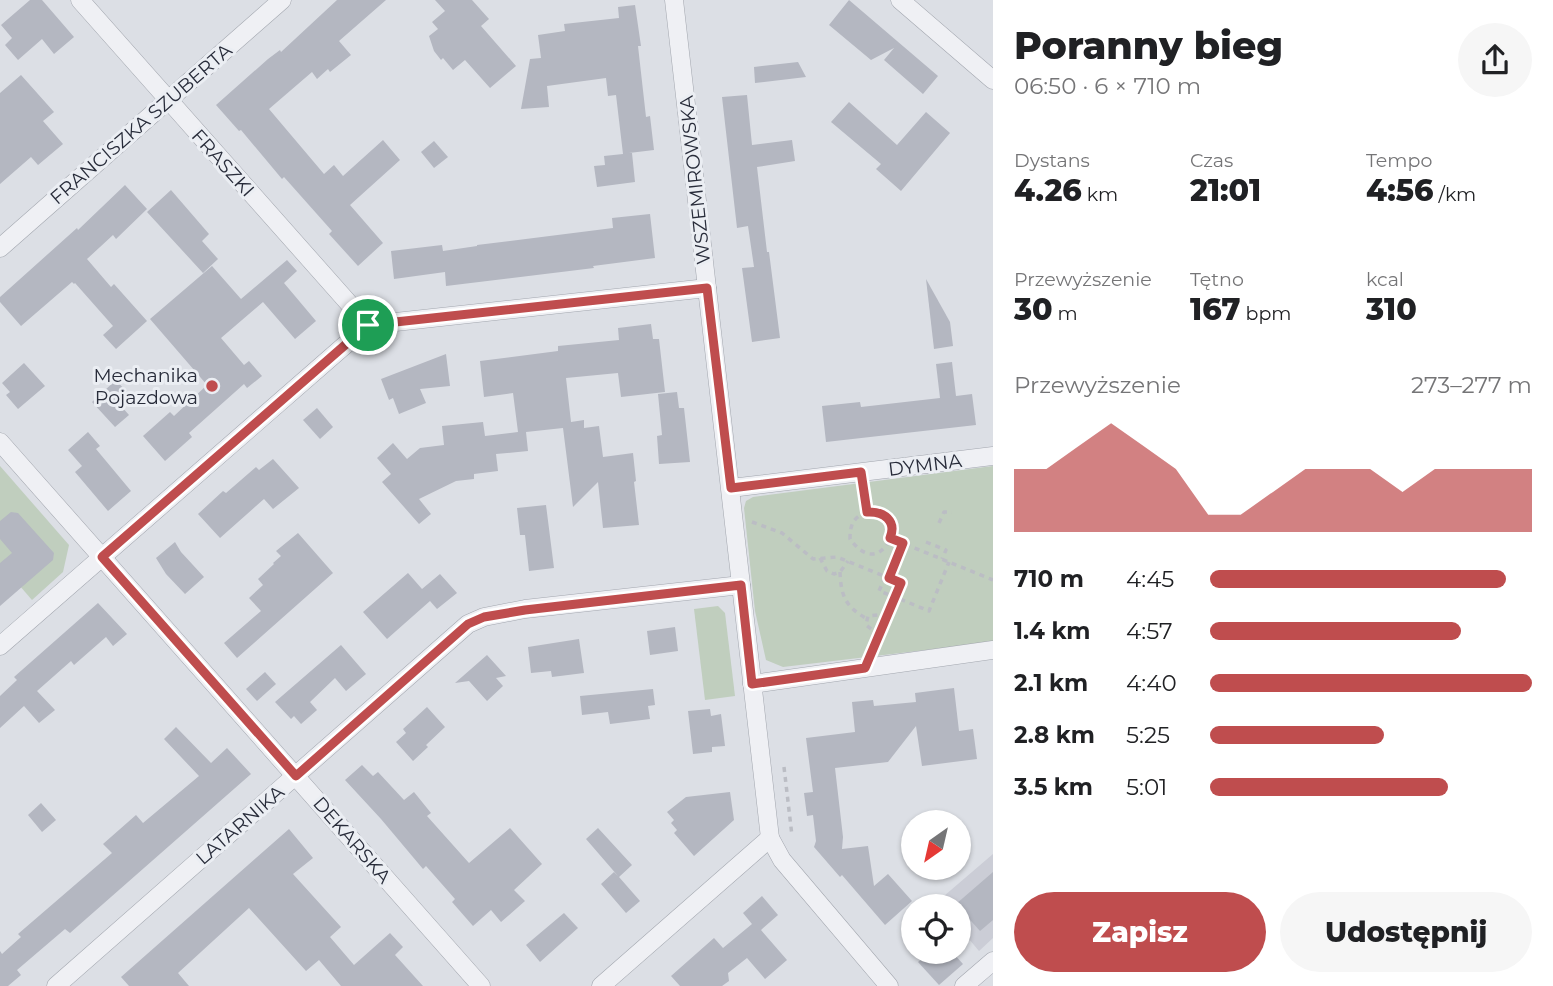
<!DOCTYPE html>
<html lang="pl">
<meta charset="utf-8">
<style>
body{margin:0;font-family:Montserrat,sans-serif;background:#f6f6f6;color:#202124;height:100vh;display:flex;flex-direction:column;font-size:26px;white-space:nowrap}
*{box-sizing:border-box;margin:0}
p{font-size:23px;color:#757577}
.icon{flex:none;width:38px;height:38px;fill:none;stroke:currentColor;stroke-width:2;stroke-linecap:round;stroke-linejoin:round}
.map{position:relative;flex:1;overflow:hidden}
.sheet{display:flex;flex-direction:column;background:#fff;width:560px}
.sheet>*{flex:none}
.needle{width:46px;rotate:214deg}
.tools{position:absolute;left:901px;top:810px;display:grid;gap:14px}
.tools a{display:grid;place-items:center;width:70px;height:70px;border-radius:50%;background:#fff;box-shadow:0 2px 5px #0004;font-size:35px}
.pin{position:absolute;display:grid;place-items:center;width:60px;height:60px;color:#fff;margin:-30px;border:4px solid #fff;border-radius:50%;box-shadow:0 2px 7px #0007}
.round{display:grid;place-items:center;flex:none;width:74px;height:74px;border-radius:37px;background:#f6f6f6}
.overview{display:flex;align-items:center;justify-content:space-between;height:119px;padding:0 21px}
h1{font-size:38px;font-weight:800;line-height:52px}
.metrics{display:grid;grid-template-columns:repeat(3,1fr);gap:10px;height:119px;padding:7px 21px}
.metrics div{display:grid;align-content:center}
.metrics b{font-size:30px;font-weight:800}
.metrics small{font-size:19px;font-weight:400}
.metrics p{font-size:19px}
.chart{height:196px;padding:14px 21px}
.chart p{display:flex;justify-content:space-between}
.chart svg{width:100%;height:126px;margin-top:7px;fill:#bf4d4e;opacity:.7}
.button{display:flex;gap:14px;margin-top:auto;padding:14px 21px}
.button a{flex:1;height:80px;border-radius:42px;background:#bf4d4e;color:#fff;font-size:28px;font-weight:800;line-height:80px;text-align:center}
.button a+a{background:#f6f6f6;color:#202124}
ul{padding:0 21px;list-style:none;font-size:23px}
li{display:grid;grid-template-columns:112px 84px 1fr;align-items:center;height:52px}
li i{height:18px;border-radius:9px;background:#bf4d4e}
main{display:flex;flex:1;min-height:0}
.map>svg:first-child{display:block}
</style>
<main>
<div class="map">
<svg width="993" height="986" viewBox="0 0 993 986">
<rect width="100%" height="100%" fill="#dcdfe5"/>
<path fill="#cbcdd6" d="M993,854V938L979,951L959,927V906H941L937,902Z"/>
<g fill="#c0cebe">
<path d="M0,466L69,545L63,572L32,600L0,563Z"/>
<path d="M993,466V642L783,667L766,660L755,611L744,508L746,501L753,497Z"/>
<path d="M718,606L725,613L735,696L705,700L694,609Z"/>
</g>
<g fill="#b4b7c1">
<path d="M30,0H42L74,37L54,54L42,39L18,60L5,45L12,38L1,25Z"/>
<path d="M337,0H386L339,41L351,55L330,72L328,69L317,79L312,72L269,109L324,174L334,165L343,176L383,140L400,160L350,205L383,243L358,266L329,234L332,231L284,177L282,179L241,130L239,131L216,105L268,59L280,50L281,52Z"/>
<path d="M435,0H472L489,19L481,26L516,66L490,88L465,60L453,70L443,58L441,60L434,51L429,36L438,29L432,22L445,11Z"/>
<path d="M849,0L938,76L923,94L884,60L894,48L871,60L829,25Z"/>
<path d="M635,5L641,46H638L646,117L650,116L654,150L629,153H632L635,182L597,187L594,166L605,165L604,156L623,154L616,95L608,96L606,78L547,86L549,107L521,109L530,59L541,58L538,35L565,31L564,24L619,18L618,7Z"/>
<path d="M798,62L806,77L755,83L754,67Z"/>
<path d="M21,75L54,112L43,121L63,144L38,165L31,157L0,184V93Z"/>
<path d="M747,95L752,145L792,140L795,161L757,167L767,252H769L780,338L752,342L742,268L754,267L748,226L737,228L722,97Z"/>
<path d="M849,102L897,145L926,112L950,133L901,191L876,169L881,164L831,122Z"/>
<path d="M434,141L448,157L434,168L421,152Z"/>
<path d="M125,185L147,209L116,239L113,235L87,259L111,287L114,284L147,321L116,349L103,335L113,326L75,283L74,284L72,282L21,326L0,302V297L77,228L78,230Z"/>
<path d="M171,190L209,234L202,241L218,259L203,273L147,212Z"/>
<path d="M650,214L655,258L593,266L594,268L446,286L445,272L394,279L391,251L442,245L443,251L477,246V245L613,228L612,218Z"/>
<path d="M287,260L297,271L284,283L316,321L295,339L263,302L221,338L244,365L249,361L262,376L247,388L244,384L189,433L192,437L165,461L143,436L170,412L174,416L207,385L150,319L212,266L241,299Z"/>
<path d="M926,279L950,322L953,346L934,349Z"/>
<path d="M651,324L653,339H659L665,392L621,397L618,373L566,378L571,422L584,420V428L599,426L603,457L633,453L636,481L634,482L639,525L603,528L598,482L573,507L563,428L526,432L528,451L496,454L498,471L474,474V479L456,481L419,499L431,514L419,524L382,482L391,474L377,458L393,443L407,459L420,448L444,445L442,426L483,422L485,436L518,432L513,393L484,397L480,361L558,351V346L619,340L618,328Z"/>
<path d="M446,354L450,386L420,389L426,403L399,414L393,398L389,400L381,379Z"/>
<path d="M952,362L956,396L972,394L976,425L826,442L822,406L860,402L861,407L940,398L936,364Z"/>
<path d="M24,363L45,386L18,409L6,395L10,392L2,383Z"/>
<path d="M116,380L131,397L121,406L129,415L115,427L92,402Z"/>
<path d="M677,392L679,408H684L690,462L659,464L657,436L662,435L658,394Z"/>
<path d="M317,408L333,427L320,439L303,420Z"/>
<path d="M88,432L100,446L96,449L131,491L108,511L75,472L82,466L68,450Z"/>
<path d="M273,459L299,488L273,509L264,499L220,538L198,514L223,491L226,493L256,467L259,470Z"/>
<path d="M546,505L554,568L529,571L525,535H520L517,508Z"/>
<path d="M11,512L18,513L54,553L53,560L0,606V563L12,553L0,539V521Z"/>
<path d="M298,533L333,573L237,658L224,643L261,611L249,598L263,585L258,579L274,564L273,563L281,556L276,551Z"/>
<path d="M175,542L181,552L204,577L185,594L166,574L156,558Z"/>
<path d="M408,573L422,589L440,574L457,593L437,609L430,601L387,639L363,612Z"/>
<path d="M98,603L127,634L113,646L106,637L74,665L71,661L37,691L55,710L39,723L24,706L0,728V696L17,680L14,677Z"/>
<path d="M675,627L678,651L650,655L647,631Z"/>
<path d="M579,639L584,673L552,677L551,671L531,673L528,647Z"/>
<path d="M341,645L366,674L346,691L335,678L310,702L317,710L301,724L294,716L291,719L275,702Z"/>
<path d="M487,655L506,676L496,678L503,686L487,701L469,681L455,683Z"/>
<path d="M265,672L276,684L257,701L246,689Z"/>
<path d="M954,688L959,731L973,729L977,759L922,766L916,726L888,762L835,768L843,837L842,849L868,846L874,886L888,874L912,901L885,925L842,875L840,877L814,847L816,841L813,815L807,816L804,793L813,792L806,738L855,732L852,702L873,700L874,706L916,702L915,693Z"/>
<path d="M653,689L655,705L648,706L650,719L610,724L608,712L582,715L580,696Z"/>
<path d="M427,707L445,727L426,745L428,747L413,761L396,742L406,733L403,729Z"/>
<path d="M710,709L711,716L721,714L725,746L712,747V752L693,754L688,711Z"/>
<path d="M176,727L211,763L227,748L251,774L70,933L65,929L17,970L21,975L8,986H0V951L2,954L21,937L18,934L112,853L103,844L136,815L143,823L199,776L164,739Z"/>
<path d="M362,765L373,776L378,772L404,800L414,792L431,813L427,816L469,863L510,828L542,864L514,890L525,901L501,922L491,910L473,926L452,902L455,899L426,866L423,869L381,819L345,780Z"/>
<path d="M730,792L734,820L694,856L674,833L677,830L671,823L674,820L667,812L686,797Z"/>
<path d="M41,803L56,820L42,832L28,815Z"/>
<path d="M598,828L632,865L619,877L640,901L626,913L601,884L614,872L618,876L586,839Z"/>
<path d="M289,829L313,858L293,874L341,927L330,937L354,965L390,933L403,947L395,955L423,986H341L319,960L306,971L249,908L178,973L189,986H129L121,977Z"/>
<path d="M993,872V920L980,931L956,904Z"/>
<path d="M762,896L778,915L761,930L787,960L765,979L747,958L728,973L729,981L722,986H680L671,976L714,938L723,948L752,924L743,913Z"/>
<path d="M564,913L578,928L540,962L526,945Z"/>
<path d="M930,952H952L963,964L939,985L918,962Z"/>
</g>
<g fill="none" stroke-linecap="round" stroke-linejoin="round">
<defs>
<g id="minor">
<path d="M80,0L368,325"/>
<path d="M674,0L770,838L782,860L889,986"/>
<path d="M900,0L993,80"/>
<path d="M0,248L282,0"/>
<path d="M368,325L707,288"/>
<path d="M0,442L481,986"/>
<path d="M731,488L993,456"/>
<path d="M0,646L368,325"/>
<path d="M752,684L993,650"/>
<path d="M56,986L468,624L484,617L525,609L741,585"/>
<path d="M601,986L770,838"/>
<path d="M964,986L993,961"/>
</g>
</defs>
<use href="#minor" stroke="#a2a6ae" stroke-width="19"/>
<g stroke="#bbbdc4" stroke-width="3.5" stroke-dasharray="5 5" stroke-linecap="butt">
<path d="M864,492L867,512C884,511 897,521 890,538L993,580"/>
<path d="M867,512C853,517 850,525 850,539C863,557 879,561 890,539"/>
<path d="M752,522L782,533L813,559L837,557L889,578L903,543"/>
<path d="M939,523L944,512H952"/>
<path d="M926,542L946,550L942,559"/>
<path d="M820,558L827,571L834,574L840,572L848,561"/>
<path d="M840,572C841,596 845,606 867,619"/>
<path d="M885,577L879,591L895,597L901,583L889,578"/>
<path d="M879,635L866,625L868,616L888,614"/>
<path d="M874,647L895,597L929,611L949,562"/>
<path d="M784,767L792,836"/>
</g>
<use href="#minor" stroke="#eff0f4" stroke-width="18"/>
</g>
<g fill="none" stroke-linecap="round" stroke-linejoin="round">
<defs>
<path id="route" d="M707,288L731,488L861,472L867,512C884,511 897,521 890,538L903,543L889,578L901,583L865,668L752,684L741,585L525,610L484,617L468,624L296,776L102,557L368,325Z"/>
</defs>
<use href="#route" stroke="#fff" stroke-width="14"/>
<use href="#route" stroke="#bf4d4e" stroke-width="9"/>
</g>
<circle fill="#bf4d4e" stroke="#ebeef3" stroke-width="2.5" cx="212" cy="386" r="7"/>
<g text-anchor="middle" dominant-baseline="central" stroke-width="6" stroke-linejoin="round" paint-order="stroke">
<g font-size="19" fill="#282c3a" stroke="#ebeef3">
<text transform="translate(141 124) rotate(-41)">FRANCISZKA SZUBERTA</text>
<text transform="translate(223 163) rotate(48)">FRASZKI</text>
<text transform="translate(695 180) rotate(-96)">WSZEMIROWSKA</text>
<text transform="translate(925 465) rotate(-7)">DYMNA</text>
<text transform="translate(240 825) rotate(-41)">LATARNIKA</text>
<text transform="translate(352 840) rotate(49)">DEKARSKA</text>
</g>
<g font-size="19" fill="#282c3a" stroke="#ebeef3" text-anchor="end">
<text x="198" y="375">Mechanika<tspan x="198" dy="22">Pojazdowa</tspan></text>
</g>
</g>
</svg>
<div class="tools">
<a><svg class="needle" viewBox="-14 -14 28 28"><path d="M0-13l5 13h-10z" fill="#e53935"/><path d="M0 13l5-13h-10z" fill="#757577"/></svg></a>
<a><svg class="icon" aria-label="locate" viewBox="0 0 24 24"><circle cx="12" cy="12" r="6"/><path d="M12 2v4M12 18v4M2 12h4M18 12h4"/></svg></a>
</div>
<div class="pin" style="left:368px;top:325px;background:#1e9e55"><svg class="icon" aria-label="arrive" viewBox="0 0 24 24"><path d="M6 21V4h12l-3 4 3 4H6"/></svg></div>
</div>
<section class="sheet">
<div class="overview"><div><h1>Poranny bieg</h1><p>06:50 · 6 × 710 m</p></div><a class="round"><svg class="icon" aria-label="share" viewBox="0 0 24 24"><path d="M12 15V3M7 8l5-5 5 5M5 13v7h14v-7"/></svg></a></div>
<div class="metrics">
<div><p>Dystans</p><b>4.26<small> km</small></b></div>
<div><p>Czas</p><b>21:01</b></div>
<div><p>Tempo</p><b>4:56<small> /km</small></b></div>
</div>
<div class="metrics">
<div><p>Przewyższenie</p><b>30<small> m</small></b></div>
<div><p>Tętno</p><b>167<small> bpm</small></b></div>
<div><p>kcal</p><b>310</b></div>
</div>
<div class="chart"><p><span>Przewyższenie</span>273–277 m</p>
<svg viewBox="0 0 160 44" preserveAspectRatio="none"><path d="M0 44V22L10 22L20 14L30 6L40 14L50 22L60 38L70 38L80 30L90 22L100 22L110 22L120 30L130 22L140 22L150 22L160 22V44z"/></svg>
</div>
<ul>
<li><b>710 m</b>4:45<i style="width:92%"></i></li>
<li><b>1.4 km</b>4:57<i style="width:78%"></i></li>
<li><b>2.1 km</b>4:40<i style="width:100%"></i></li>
<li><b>2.8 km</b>5:25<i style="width:54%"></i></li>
<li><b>3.5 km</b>5:01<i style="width:74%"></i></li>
</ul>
<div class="button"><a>Zapisz</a><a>Udostępnij</a></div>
</section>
</main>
